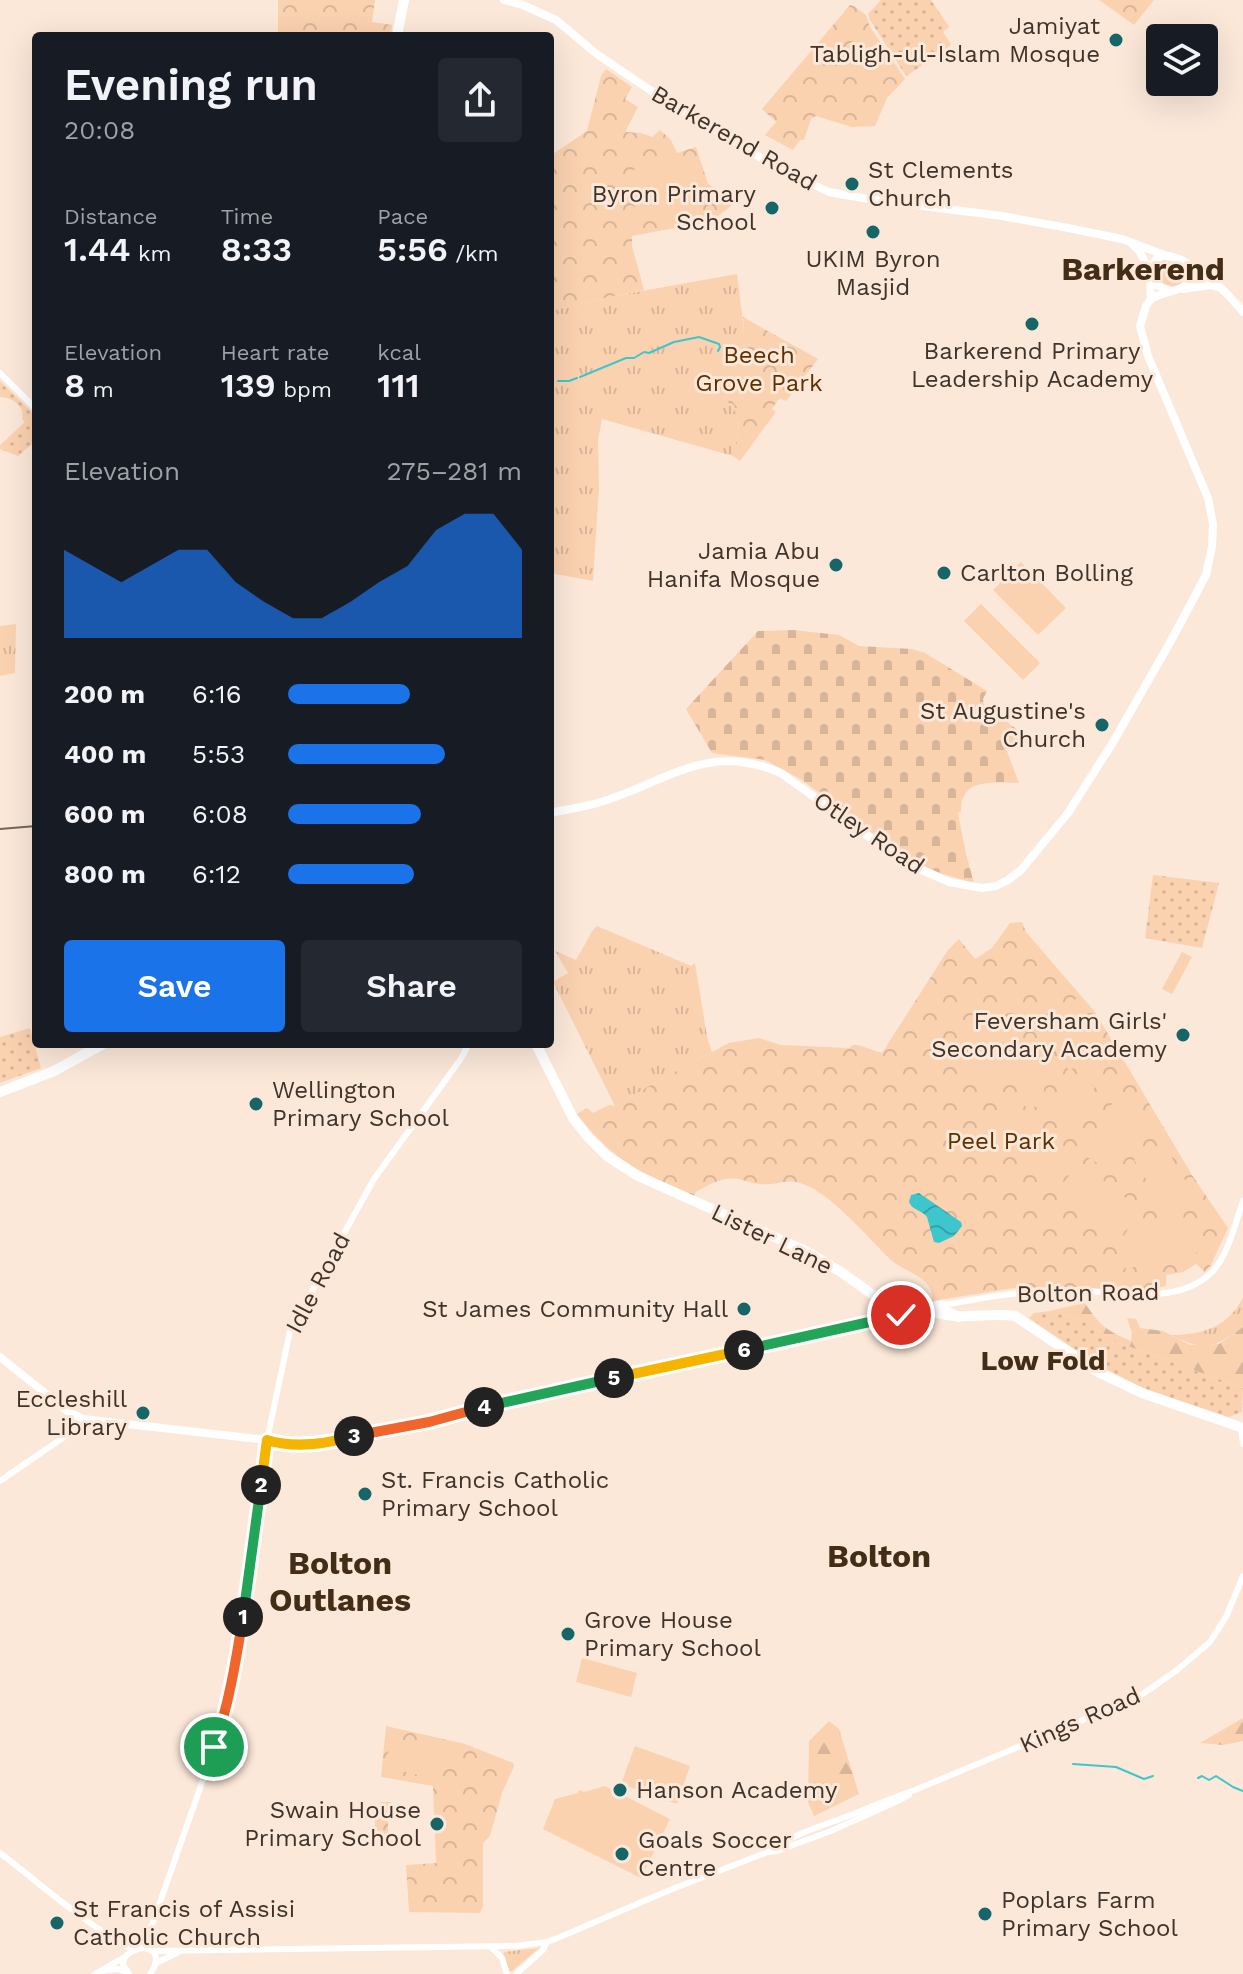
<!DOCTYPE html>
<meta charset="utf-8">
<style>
body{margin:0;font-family:"Work Sans",sans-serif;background:#242831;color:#f1f3f6;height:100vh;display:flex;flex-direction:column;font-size:30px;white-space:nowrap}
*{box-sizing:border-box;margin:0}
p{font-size:26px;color:#9ea1a6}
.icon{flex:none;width:44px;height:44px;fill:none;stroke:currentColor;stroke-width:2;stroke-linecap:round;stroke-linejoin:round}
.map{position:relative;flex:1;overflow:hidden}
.panel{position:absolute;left:32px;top:32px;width:522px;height:1016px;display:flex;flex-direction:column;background:#171b24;border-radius:8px;box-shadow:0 8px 32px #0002}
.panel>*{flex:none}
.controls{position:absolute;left:1146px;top:24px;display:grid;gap:16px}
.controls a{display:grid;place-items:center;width:72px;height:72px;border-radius:8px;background:#171b24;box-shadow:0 8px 32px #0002;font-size:40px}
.pin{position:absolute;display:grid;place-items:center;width:68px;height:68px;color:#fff;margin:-34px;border:4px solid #fff;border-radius:50%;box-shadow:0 2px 8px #0007}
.km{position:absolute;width:40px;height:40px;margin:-20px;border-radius:50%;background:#222;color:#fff;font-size:22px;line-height:40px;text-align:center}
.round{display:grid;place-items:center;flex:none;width:84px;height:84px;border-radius:8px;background:#242831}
.headline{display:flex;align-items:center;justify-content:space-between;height:136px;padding:0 32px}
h1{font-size:44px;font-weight:600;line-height:60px}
.metrics{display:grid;grid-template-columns:repeat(3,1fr);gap:12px;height:136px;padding:8px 32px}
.metrics div{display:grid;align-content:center}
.metrics b{font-size:34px;font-weight:600}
.metrics small{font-size:22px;font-weight:400}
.metrics p{font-size:22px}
.chart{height:224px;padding:16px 32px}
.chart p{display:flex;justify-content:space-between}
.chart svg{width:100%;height:144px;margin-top:8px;fill:#1a73e8;opacity:.7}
.button{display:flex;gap:16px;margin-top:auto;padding:16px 32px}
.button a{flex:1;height:92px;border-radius:8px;background:#1a73e8;color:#fff;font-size:32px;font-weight:600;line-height:92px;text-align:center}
.button a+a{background:#242831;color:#f1f3f6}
ul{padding:0 32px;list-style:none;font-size:26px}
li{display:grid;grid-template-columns:128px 96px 1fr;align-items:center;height:60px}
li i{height:20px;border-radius:10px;background:#1a73e8}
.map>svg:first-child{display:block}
</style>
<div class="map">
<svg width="1243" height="1974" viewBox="0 0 1243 1974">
<defs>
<pattern id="grass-tufts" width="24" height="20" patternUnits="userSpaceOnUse" patternTransform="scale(2)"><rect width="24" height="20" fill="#fbd2b0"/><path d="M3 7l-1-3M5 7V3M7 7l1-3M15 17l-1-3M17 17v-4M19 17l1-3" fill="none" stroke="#d8b598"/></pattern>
<pattern id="forest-firs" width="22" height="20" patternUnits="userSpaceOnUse" patternTransform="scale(2)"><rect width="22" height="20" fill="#fbd2b0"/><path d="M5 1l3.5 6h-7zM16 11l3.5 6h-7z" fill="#d8b598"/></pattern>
<pattern id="cemetery-stones" width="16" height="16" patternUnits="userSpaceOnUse" patternTransform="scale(2)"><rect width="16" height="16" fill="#fbd2b0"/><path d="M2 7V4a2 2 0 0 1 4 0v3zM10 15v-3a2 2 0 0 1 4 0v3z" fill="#d8b598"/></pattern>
<pattern id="park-crowns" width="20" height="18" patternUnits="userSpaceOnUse" patternTransform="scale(2)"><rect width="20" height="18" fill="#fbd2b0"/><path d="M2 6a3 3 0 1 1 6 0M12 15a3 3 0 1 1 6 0" fill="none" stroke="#d8b598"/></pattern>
<pattern id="garden-dots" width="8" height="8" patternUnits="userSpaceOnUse" patternTransform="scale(2)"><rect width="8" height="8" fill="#fbd2b0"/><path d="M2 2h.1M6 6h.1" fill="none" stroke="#d8b598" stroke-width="1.8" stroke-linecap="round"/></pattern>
<pattern id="water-waves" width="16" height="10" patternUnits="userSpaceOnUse" patternTransform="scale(2)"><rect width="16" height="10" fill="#3ec6cd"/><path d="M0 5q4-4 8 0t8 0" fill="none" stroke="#35a2a7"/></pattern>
</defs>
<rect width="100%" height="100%" fill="#fbe8d9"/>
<g fill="url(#grass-tufts)">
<path d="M1161,259L1182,265L1187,274L1182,283C1170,290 1162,284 1154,275L1153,267Z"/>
<path d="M737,274L744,330L704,372L736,412L739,430L733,456L602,419L598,440L599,487L593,581L550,573V311L614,296Z"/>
<path d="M16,624L15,673L0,676V626Z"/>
<path d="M597,926L691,966L695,963L707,1037L712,1052L663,1078L615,1106L553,982L568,973L555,951L576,960L593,930Z"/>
<path d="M1243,1297V1327C1214,1348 1205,1352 1171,1335C1202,1335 1229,1327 1243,1297Z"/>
<path d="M539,1948L512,1971H509L503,1955L504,1952Z"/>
</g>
<g fill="url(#forest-firs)">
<path d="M1085,1303C1099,1325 1107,1331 1131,1341L1132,1333L1127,1318L1136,1319L1140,1328L1163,1331L1190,1345L1219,1344L1243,1327V1388L1119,1343L1082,1321L1049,1311Z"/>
<path d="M1243,1718V1741L1223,1745L1200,1743Z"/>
<path d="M829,1721L839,1729L859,1794L814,1816L808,1802L809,1741Z"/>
</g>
<path fill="url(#cemetery-stones)" d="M793,630L839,635L859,646L912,649L925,653L987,691L983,699L984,705L1031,740L1006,749L1019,783C995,783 960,777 961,811L958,813L966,854L974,883L940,873L915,862L884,842L802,780L765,760L712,753L686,709L758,631Z"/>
<g fill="url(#park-crowns)">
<path d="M278,0H375L372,22L392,25L391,36H278Z"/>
<path d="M1099,0H1154L1134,25Z"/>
<path d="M850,5L854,6L866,15L870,27L905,79L887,98L875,126L852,127L816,116L811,119L804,140H800L793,150L765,135L776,122L762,109Z"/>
<path d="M606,69L632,87L625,99L638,107L625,132L641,133L652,137L660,130L671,140L677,153L696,147L708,184L736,202L712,221L632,236V246L644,290L614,296L550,311V156L587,131L601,76Z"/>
<path d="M743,317L818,359L786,401L781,399L778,400L772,409L776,412L740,461L733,456L739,430L736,412L703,372L744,330Z"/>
<path d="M1022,922L1026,932L1095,1012L1192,1175L1228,1228L1211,1265L1205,1272L1196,1264L1183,1272L1166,1275V1286L1138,1291L1065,1287L1014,1288L932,1301C932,1297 932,1293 930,1289C924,1275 902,1270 891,1260C869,1239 826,1187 796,1182C784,1180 772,1186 760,1184C753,1184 748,1181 742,1180C725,1175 710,1184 696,1192L694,1196C641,1173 614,1162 577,1114L587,1108L593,1113L609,1105L615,1106L663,1078L729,1043L759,1038L781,1045L849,1048L853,1045H858L882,1053L948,950L959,939L975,959L992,948L1010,923Z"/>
<path d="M386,1726L465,1744L513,1763L514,1766L502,1793L490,1836L483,1843V1906L480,1913L409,1912L406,1865L436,1863L433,1786L381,1777Z"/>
<path d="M380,1802H391V1815L388,1818V1839L375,1840V1820L373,1819L372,1813L378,1812Z"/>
</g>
<g fill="url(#garden-dots)">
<path d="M881,0H931L949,27L943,32L951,44L947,49L906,76L870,20L868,14Z"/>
<path d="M0,381L36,416V441L18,456L0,449V445L25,422L22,419C26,406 11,397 0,397Z"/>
<path d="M1153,875L1219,883L1202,948L1145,938Z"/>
<path d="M30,1028L41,1068L0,1083V1037Z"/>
<path d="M1049,1311L1082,1321L1119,1343L1243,1388L1242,1412L1229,1417L1147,1390L1098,1365L1029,1318L1034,1313Z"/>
</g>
<g fill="#fbd2b0">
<path d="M687,155L701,204L638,220L625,172Z"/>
<path d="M726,354L759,388L738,408L706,372Z"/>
<path d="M1021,562L1066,608L1038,635L993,590Z"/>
<path d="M981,604L1040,663L1023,680L964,621Z"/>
<path d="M1182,952L1192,957L1172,994L1162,989Z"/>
<path d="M1081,997L1102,1059L1068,1070L1051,1009Z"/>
<path d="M970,1015L1006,1016L1005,1084L966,1083Z"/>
<path d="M1018,1047H1044V1107L1017,1106Z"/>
<path d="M1075,1077L1095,1087L1078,1120L1059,1111Z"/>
<path d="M1113,1102L1147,1122L1116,1174L1082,1154Z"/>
<path d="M1004,1115L1023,1125L1011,1147L993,1137Z"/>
<path d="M1025,1126L1046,1137L1034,1159L1013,1148Z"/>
<path d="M1047,1138L1068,1149L1057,1171L1036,1160Z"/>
<path d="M1163,1143L1194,1195L1166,1211L1134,1160Z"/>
<path d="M1080,1162L1140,1209L1117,1239L1056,1192Z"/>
<path d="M1170,1215L1191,1219L1203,1231L1195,1257L1122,1269C1119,1223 1129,1224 1170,1215Z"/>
<path d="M582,1658L637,1673L631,1697L576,1682Z"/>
<path d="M391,1738L442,1749L435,1779L385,1767Z"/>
<path d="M635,1746L690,1766L677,1804L621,1784Z"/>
<path d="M605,1786L670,1819L641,1878L543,1829L555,1799L578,1793L579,1790L584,1792Z"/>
</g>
<path fill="url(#water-waves)" d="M919,1193L961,1222L962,1226L954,1236L939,1243L934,1242L927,1217C922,1210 913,1211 909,1202L911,1195Z"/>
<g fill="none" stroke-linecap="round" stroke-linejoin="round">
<g stroke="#3ec6cd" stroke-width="2">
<path d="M580,377L626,358H634L644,352L649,353L674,342L699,337L719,344L720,347L718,351"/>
<path d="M558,381H569L577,378"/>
<path d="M1073,1764L1116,1767L1144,1779L1153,1776"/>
<path d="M1198,1778L1202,1776L1209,1780L1216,1776L1233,1787L1243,1791"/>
</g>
<g stroke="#fff" stroke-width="6">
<path d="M0,373L36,409"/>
<path d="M942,1305C974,1300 1006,1293 1039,1291C1055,1291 1071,1290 1088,1291C1127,1294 1180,1303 1211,1273C1229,1255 1235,1223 1243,1201"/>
<path d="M1241,1428L1243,1444"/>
<path d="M0,1481L67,1435L83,1419"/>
<path d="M768,1852L777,1851L831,1831L900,1800L909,1795"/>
<path d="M0,1853C43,1886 85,1924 133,1950"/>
<path d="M152,1928V1951"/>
<path d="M491,1947L502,1958L507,1974"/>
<path d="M139,1948L152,1925L220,1731L236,1660L267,1440L290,1331L374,1179L460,1060L469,1044"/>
<path d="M152,1951L515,1946L547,1942L560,1937L665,1892L765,1853C790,1835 822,1826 851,1815C872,1807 893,1797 915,1790L1140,1696L1177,1670L1210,1642L1226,1617L1243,1576"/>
<path d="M156,1963L177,1953"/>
<path d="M101,1971L117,1969L125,1971"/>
<path d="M95,1974L123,1958"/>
<path d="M129,1974L123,1965L124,1958C141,1939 168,1950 150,1974"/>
<path d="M516,1974L543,1950L547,1942"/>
</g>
<g stroke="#fff" stroke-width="8">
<path d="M504,0L523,5L556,20L598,55L650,90L774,166L829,192L868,199L1002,216L1068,228L1122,239L1167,256"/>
<path d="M1132,244L1140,252L1149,270"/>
<path d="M1193,268C1214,279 1228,294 1243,312"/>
<path d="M1183,289L1210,285L1221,288"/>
<path d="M1151,299C1169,288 1192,295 1192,267C1177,255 1152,247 1150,275L1158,286L1171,291"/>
<path d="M550,813C568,809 587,807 604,801C670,780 708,742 781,773L897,857L915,867L949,882L982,888L996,886L1008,880L1021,870L1068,813L1112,744L1172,639L1206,575L1212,547L1213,524L1208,498L1148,356L1140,326L1146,306L1151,299L1150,275"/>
<path d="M0,1357L70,1413L83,1419L267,1440L294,1445L326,1443L360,1434L429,1422L478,1408L901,1315"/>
</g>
<g stroke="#fff" stroke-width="10">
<path d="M397,36L404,0"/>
<path d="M536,1044L573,1118L587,1136L607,1156L638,1176L806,1251L841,1272L901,1315L942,1305L946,1311L959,1317"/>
<path d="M0,1092L54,1071L103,1044"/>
<path d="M925,1310C936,1313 946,1316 957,1316C976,1317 996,1313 1015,1316L1100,1373L1142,1393L1243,1428"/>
</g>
<path stroke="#74665a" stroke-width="2" d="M0,829L36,826"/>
</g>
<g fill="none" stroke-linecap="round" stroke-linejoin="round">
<defs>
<path id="split-1" d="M214,1747C229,1705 236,1660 243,1617"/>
<path id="split-2" d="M243,1617L261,1485"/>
<path id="split-3" d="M261,1485L267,1440C296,1449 326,1444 354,1436"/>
<path id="split-4" d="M354,1436L429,1422L484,1407"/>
<path id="split-5" d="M484,1407L614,1378"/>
<path id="split-6" d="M614,1378L744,1350"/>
<path id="split-7" d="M744,1350L874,1321"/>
<path id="split-8" d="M874,1321L901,1315"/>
</defs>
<use href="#split-1" stroke="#fff" stroke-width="16"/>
<use href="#split-2" stroke="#fff" stroke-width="16"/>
<use href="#split-3" stroke="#fff" stroke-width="16"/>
<use href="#split-4" stroke="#fff" stroke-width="16"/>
<use href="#split-5" stroke="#fff" stroke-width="16"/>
<use href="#split-6" stroke="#fff" stroke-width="16"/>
<use href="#split-7" stroke="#fff" stroke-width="16"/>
<use href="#split-8" stroke="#fff" stroke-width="16"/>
<use href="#split-1" stroke="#f0652b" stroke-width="10"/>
<use href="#split-2" stroke="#22a559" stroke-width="10"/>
<use href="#split-3" stroke="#f5b400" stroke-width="10"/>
<use href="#split-4" stroke="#f0652b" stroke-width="10"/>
<use href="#split-5" stroke="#22a559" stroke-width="10"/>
<use href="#split-6" stroke="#f5b400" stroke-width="10"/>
<use href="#split-7" stroke="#22a559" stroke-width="10"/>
<use href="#split-8" stroke="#f5b400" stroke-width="10"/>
</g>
<g fill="#166569" stroke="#fbe8d9" stroke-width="3">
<circle cx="1116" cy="40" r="8"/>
<circle cx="852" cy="184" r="8"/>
<circle cx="772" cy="208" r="8"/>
<circle cx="873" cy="232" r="8"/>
<circle cx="1032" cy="324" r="8"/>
<circle cx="836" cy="565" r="8"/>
<circle cx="944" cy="573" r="8"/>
<circle cx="1102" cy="725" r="8"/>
<circle cx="1183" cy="1035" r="8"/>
<circle cx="256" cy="1104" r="8"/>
<circle cx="744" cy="1309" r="8"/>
<circle cx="143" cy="1413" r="8"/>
<circle cx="365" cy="1494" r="8"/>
<circle cx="568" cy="1634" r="8"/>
<circle cx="620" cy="1790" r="8"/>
<circle cx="437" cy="1824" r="8"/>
<circle cx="622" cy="1854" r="8"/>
<circle cx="985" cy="1914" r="8"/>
<circle cx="57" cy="1923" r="8"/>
</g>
<g text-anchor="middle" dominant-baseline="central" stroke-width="6" stroke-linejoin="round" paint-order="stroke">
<g font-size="24" fill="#40342a" stroke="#fbe8d9" text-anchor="start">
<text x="1100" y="26" text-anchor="end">Jamiyat<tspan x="1100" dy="28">Tabligh-ul-Islam Mosque</tspan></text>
<text x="868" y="170">St Clements<tspan x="868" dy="28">Church</tspan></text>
<text x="756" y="194" text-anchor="end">Byron Primary<tspan x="756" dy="28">School</tspan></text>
<text x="873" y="259" text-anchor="middle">UKIM Byron<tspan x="873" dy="28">Masjid</tspan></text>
<text x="1032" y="351" text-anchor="middle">Barkerend Primary<tspan x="1032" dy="28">Leadership Academy</tspan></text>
<text x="820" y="551" text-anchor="end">Jamia Abu<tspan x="820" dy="28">Hanifa Mosque</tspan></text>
<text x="960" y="573">Carlton Bolling</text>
<text x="1086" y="711" text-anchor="end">St Augustine's<tspan x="1086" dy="28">Church</tspan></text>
<text x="1167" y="1021" text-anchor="end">Feversham Girls'<tspan x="1167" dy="28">Secondary Academy</tspan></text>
<text x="272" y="1090">Wellington<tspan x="272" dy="28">Primary School</tspan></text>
<text x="728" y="1309" text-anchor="end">St James Community Hall</text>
<text x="127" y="1399" text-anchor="end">Eccleshill<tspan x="127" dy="28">Library</tspan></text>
<text x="381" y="1480">St. Francis Catholic<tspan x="381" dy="28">Primary School</tspan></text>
<text x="584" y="1620">Grove House<tspan x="584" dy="28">Primary School</tspan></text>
<text x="636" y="1790">Hanson Academy</text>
<text x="421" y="1810" text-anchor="end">Swain House<tspan x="421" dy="28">Primary School</tspan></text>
<text x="638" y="1840">Goals Soccer<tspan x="638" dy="28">Centre</tspan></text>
<text x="1001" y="1900">Poplars Farm<tspan x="1001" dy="28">Primary School</tspan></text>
<text x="73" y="1909">St Francis of Assisi<tspan x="73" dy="28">Catholic Church</tspan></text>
</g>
<g font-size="24" fill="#40342a" stroke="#fbe8d9">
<text transform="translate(734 138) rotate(30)">Barkerend Road</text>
<text transform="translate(869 833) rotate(34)">Otley Road</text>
<text transform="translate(772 1239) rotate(26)">Lister Lane</text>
<text transform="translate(318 1283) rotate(-62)">Idle Road</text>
<text transform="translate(1088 1293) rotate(-1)">Bolton Road</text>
<text transform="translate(1080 1720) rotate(-24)">Kings Road</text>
</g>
<g font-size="24" fill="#5e3200" stroke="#fbe8d9">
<text x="759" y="355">Beech<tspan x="759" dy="28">Grove Park</tspan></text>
<text x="1001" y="1141">Peel Park</text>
</g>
<g font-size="28" font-weight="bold" fill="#442d17" stroke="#fbe8d9">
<text x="1043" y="1360">Low Fold</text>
</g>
<g font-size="32" font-weight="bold" fill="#442d17" stroke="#fbe8d9">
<text x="1143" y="269">Barkerend</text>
<text x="879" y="1556">Bolton</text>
<text x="340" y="1563">Bolton<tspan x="340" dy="37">Outlanes</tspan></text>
</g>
</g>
</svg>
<div class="controls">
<a><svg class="icon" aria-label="layers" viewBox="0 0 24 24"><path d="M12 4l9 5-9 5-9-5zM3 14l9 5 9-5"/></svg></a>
</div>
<div class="pin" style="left:214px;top:1747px;background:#1e9e55"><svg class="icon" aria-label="arrive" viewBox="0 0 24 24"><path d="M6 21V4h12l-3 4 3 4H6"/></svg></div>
<div class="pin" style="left:901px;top:1315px;background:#d93025"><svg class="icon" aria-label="check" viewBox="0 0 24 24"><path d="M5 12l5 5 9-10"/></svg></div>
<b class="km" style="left:243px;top:1617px">1</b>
<b class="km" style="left:261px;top:1485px">2</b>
<b class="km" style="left:354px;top:1436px">3</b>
<b class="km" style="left:484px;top:1407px">4</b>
<b class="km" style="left:614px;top:1378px">5</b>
<b class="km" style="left:744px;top:1350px">6</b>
<section class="panel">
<div class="headline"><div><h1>Evening run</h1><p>20:08</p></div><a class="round"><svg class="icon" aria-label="share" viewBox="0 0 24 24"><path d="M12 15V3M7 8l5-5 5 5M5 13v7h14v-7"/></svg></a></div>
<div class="metrics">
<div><p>Distance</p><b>1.44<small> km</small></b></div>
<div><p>Time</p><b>8:33</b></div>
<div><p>Pace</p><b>5:56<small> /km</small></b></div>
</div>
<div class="metrics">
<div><p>Elevation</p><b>8<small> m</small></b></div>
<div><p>Heart rate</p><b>139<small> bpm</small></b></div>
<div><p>kcal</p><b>111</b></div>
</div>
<div class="chart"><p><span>Elevation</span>275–281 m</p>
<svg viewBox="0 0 160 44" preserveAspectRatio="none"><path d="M0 44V17L10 22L20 27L30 22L40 17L50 17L60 27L70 33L80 38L90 38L100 33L110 27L120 22L130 11L140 6L150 6L160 17V44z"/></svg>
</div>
<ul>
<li><b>200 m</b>6:16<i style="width:52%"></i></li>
<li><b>400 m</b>5:53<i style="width:67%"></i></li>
<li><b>600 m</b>6:08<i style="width:57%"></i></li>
<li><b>800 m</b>6:12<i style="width:54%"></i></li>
</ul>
<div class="button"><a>Save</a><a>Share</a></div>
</section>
</div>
